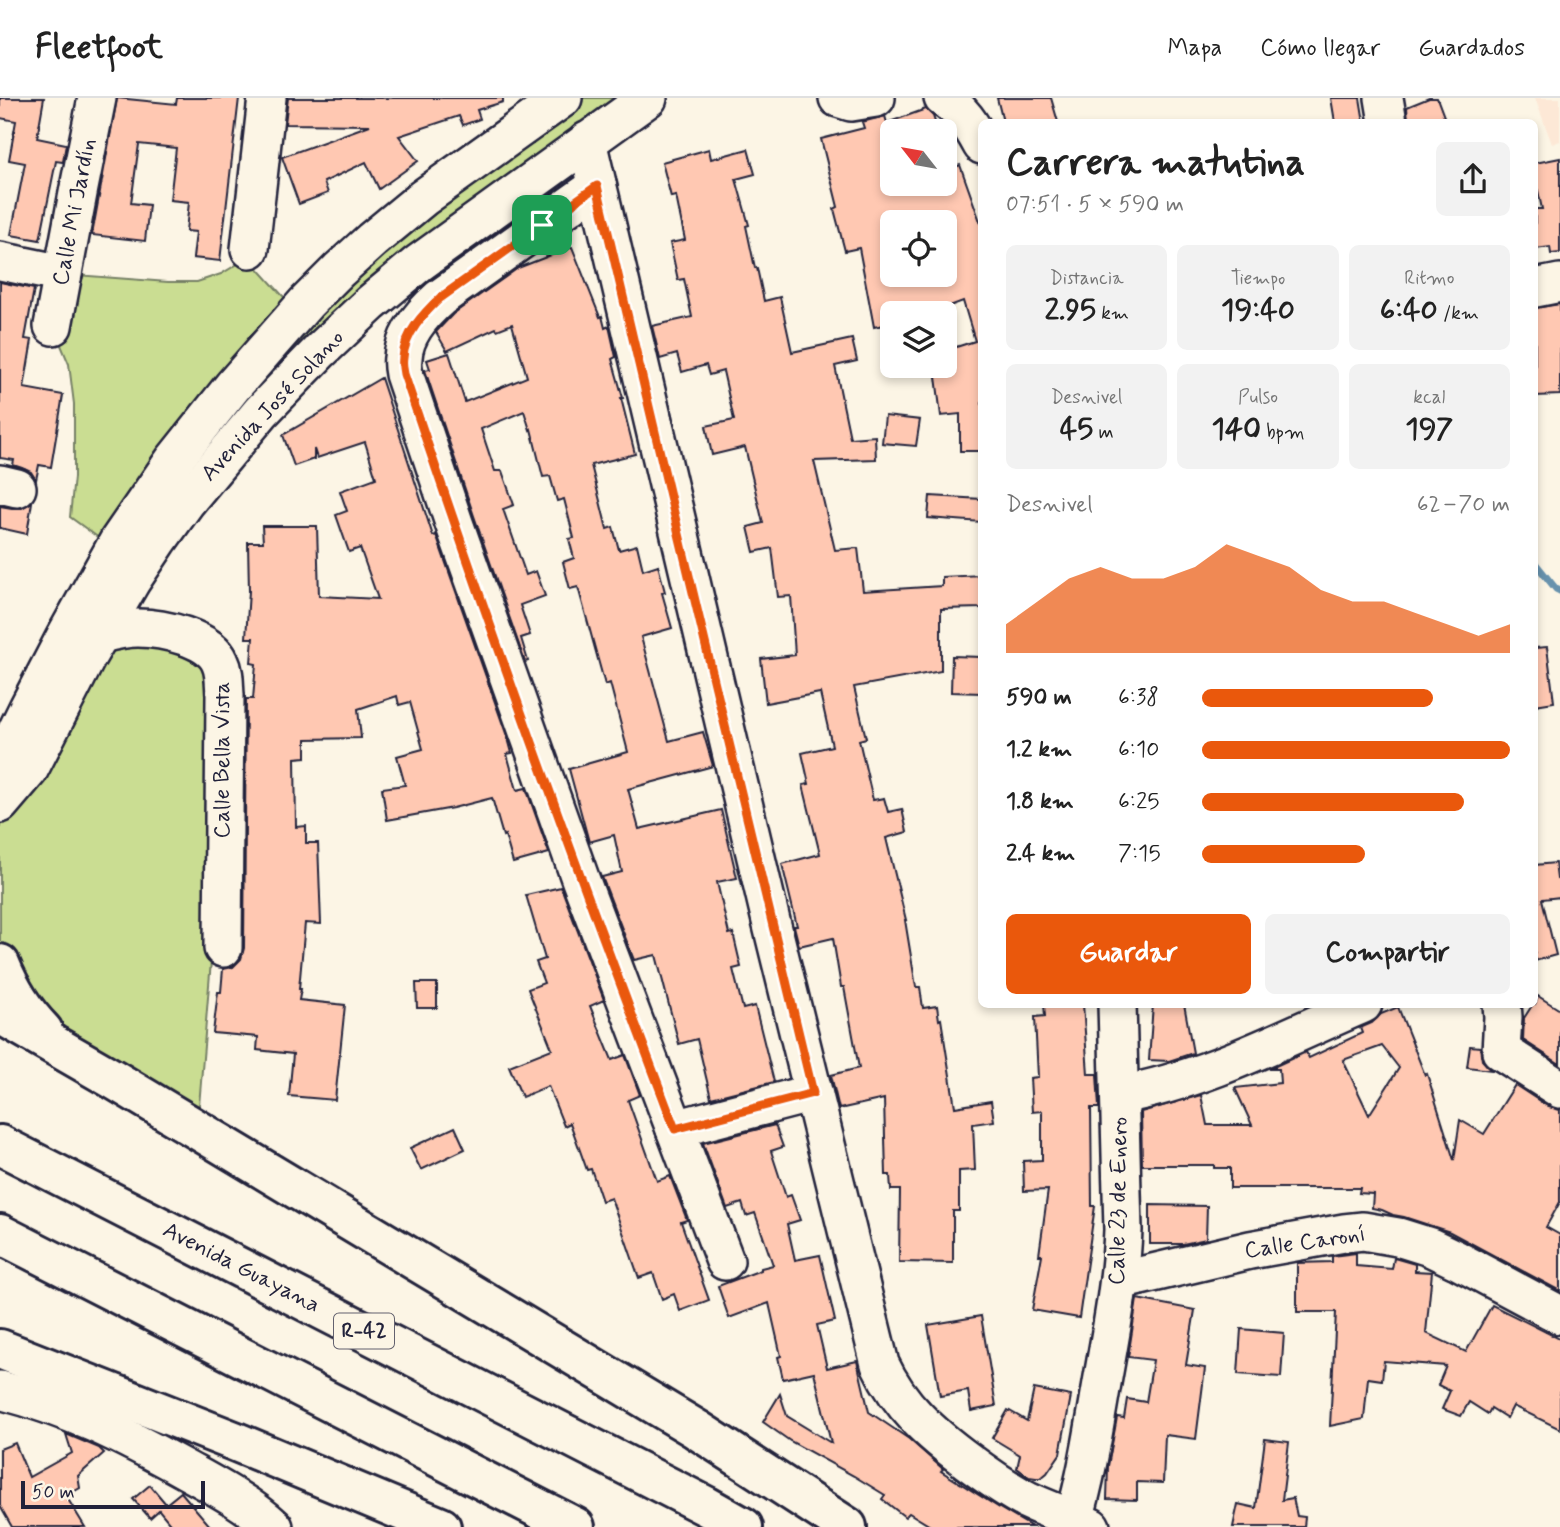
<!DOCTYPE html>
<html lang="es">
<meta charset="utf-8">
<style>
body{margin:0;font-family:Mynerve,sans-serif;background:#f2f2f2;color:#222;height:100vh;display:flex;flex-direction:column;font-size:26px;white-space:nowrap}
*{box-sizing:border-box;margin:0}
p{font-size:23px;color:#767676}
.icon{flex:none;width:38px;height:38px;fill:none;stroke:currentColor;stroke-width:2;stroke-linecap:round;stroke-linejoin:round}
.map{position:relative;flex:1;overflow:hidden}
.drawer{position:absolute;left:978px;top:21px;width:560px;height:889px;display:flex;flex-direction:column;background:#fff;border-radius:10px;box-shadow:0 4px 10px #0003}
.drawer>*{flex:none}
.needle{width:46px;rotate:301deg}
.tools{position:absolute;left:880px;top:21px;display:grid;gap:14px}
.tools a{display:grid;place-items:center;width:77px;height:77px;border-radius:10px;background:#fff;box-shadow:0 4px 10px #0003;font-size:35px}
.scale{position:absolute;left:21px;bottom:18px;width:184px;box-sizing:border-box;padding-left:7px;border:4px solid #22223b;border-top:0;font-size:19px;line-height:24px;white-space:nowrap;color:#22223b;-webkit-text-stroke:5px #fcf5e5;paint-order:stroke}
.pin{position:absolute;display:grid;place-items:center;width:60px;height:60px;color:#fff;margin:-30px;border-radius:14px;box-shadow:0 4px 10px #0006}
.round{display:grid;place-items:center;flex:none;width:74px;height:74px;border-radius:10px;background:#f2f2f2}
.headline{display:flex;align-items:center;justify-content:space-between;height:119px;padding:0 28px}
h1{font-size:38px;font-weight:700;line-height:52px}
.figures{display:grid;grid-template-columns:repeat(3,1fr);gap:10px;height:119px;padding:7px 28px}
.figures div{display:grid;align-content:center;border-radius:10px;background:#f2f2f2;text-align:center}
.figures b{font-size:30px;font-weight:700}
.figures small{font-size:19px;font-weight:400}
.figures p{font-size:19px}
.chart{height:196px;padding:14px 28px}
.chart p{display:flex;justify-content:space-between}
.chart svg{width:100%;height:126px;margin-top:7px;fill:#ea580c;opacity:.7}
.primary-button{display:flex;gap:14px;margin-top:auto;padding:14px 28px}
.primary-button a{flex:1;height:80px;border-radius:10px;background:#ea580c;color:#fff;font-size:28px;font-weight:700;line-height:80px;text-align:center}
.primary-button a+a{background:#f2f2f2;color:#222}
ul{padding:0 28px;list-style:none;font-size:23px}
li{display:grid;grid-template-columns:112px 84px 1fr;align-items:center;height:52px}
li i{height:18px;border-radius:9px;background:#ea580c}
header{display:flex;align-items:center;gap:42px;box-sizing:border-box;height:98px;padding:0 35px;background:#fff;border-bottom:2px solid #e0e0e0}
header strong{font-size:33px}
nav{display:flex;gap:38px;margin-inline-start:auto;font-size:24px}
.map>svg:first-child{display:block}
</style>
<header>
<strong>Fleetfoot</strong>
<nav><a>Mapa</a><a>Cómo llegar</a><a>Guardados</a></nav>
</header>
<div class="map">
<svg width="1560" height="1429" viewBox="0 0 1560 1429">
<rect width="100%" height="100%" fill="#fcf5e5"/>
<filter id="ink" filterUnits="userSpaceOnUse"><feTurbulence type="fractalNoise" baseFrequency=".0143" numOctaves="2"/><feDisplacementMap in="SourceGraphic" scale="14" xChannelSelector="R" yChannelSelector="G"/><feConvolveMatrix kernelMatrix="1 2 1 2 8 2 1 2 1" color-interpolation-filters="sRGB"/></filter>
<g filter="url(#ink)">
<path fill="#fde8d6" d="M1535,0H1560V43L1552,46Z"/>
<path fill="#cadd92" stroke="#768066" stroke-width="2" d="M563,0H648L371,205L101,535L213,552L212,851L197,1032L56,947L0,866V674L114,451L70,419L74,379V306L69,266L53,228L63,176L168,184H197L221,176L236,167L250,151L254,166L282,197L299,213Z"/>
<g fill="none" stroke-linecap="round" stroke-linejoin="round">
<path stroke="#6892ad" stroke-width="7" d="M1535,465L1556,491L1560,493"/>
</g>
<g fill="#ffc8b2" stroke="#22223b" stroke-width="2" fill-rule="evenodd">
<path d="M0,0H44L37,40L66,46L63,64L56,63L40,142L11,137L25,65L9,62L16,23L0,20Z"/>
<path d="M117,0L176,6L177,0H239L220,163L193,160L196,134L186,133L189,104L170,102L176,50L139,46L131,105L149,107L145,143L92,137Z"/>
<path d="M288,0H503V4L477,12L480,21L463,27L459,18L399,38L418,63L379,91L366,64L324,84L328,95L299,106L282,59L370,27L285,26Z"/>
<path d="M997,0H1051L1058,24H1003Z"/>
<path d="M1331,0H1360L1364,24H1335Z"/>
<path d="M1429,0H1437L1446,24H1408L1407,9Z"/>
<path d="M926,11L933,18L938,33H892V86H945V73L960,67L982,129V353H960V316L941,318L935,271H940V268H945V260L954,258L953,250L975,243L963,203L931,215H892V225L874,229L859,150L845,153L834,111L838,109L821,41L864,30L862,24L885,18L887,25ZM892,124H945V177H892Z"/>
<path d="M709,51L711,61L748,51L755,76L736,81L749,127L746,128L755,170H757L764,203L780,199L792,254L852,241L857,263L835,268L850,340L875,338L876,361L814,363L835,452L858,450L863,493L942,488V479L982,477V510L941,511V573L854,589L866,640L859,642L873,702L884,700L888,714L902,711L907,734L886,740L906,822H905L916,889H920L923,910L937,908L939,922L941,921L955,1009L991,1003L994,1023L973,1026L975,1072L959,1073V1113H953V1165L899,1164L900,1092H891L890,1077H886L884,1001L839,1011L831,977L859,970L844,889H841L833,840L799,848L794,828H797L782,766L820,756L803,687L809,686L802,655L832,648L820,595L766,605L761,561L795,557L791,498L778,499L772,450L754,454L748,429L763,425L745,349L712,357L706,328L734,322L723,273L709,277L706,267L682,274L677,256L660,261L652,228L692,219L684,181L678,182L670,145L685,142L676,98L671,99L662,64Z"/>
<path d="M1560,60V155L1551,156L1550,149L1535,151V111H1542L1535,79V65Z"/>
<path d="M572,149L600,219L602,218L605,230L609,228L616,259L612,261L623,300H621L635,356L591,367L607,431L613,429L619,452L637,447L643,472L658,467L665,494L662,495L672,530L641,539L669,643L703,634L713,668L628,691L639,731L721,712L737,780L717,784L729,836L733,835L741,869L733,871L743,911L755,908L774,984L711,1000L697,941L679,946L656,857L634,862L602,779L622,774L614,737L589,744L569,671L628,654L610,585L605,587L578,489L570,491L563,464L574,460L569,441L574,440L564,401L557,403L550,378L543,379L531,331L530,332L524,313L481,331L495,373H502L514,407L503,411L526,477L536,473L545,498L520,507L530,537L521,540L528,563L525,564L474,418L425,272L430,271L427,262L449,255L465,304L527,279L512,226L497,232L496,230L447,253L436,234L453,216L518,170Z"/>
<path d="M0,184L34,191L25,241L32,242L24,290L63,297L51,369L39,367L36,382L31,374L22,370L13,367L14,362L0,360Z"/>
<path d="M1560,206V297L1535,298V210Z"/>
<path d="M381,280L433,438L436,437L509,644L512,655L507,656L517,692L526,690L549,755L513,765L505,737L503,738L492,700L453,710L387,722L382,690L405,687L397,658L423,651L410,604L399,607L397,598L358,611L361,640L306,641V659L295,660L296,729L306,728V745H318L321,826L305,825L299,891H301L299,902L345,907L335,1002L289,998L293,956L257,952L258,939L213,935L218,894H221L223,871L233,869L241,861L244,850L246,601H253L256,566L251,565L253,540H246L249,493L248,444H263L262,428H317L319,498L378,501L360,450L349,454L336,417L347,413L340,393L376,380L365,344L317,360L314,351V361L294,368L283,337Z"/>
<path d="M885,318L920,322L916,348L882,345Z"/>
<path d="M930,398L982,401V424L928,420Z"/>
<path d="M32,404L27,436L0,430V408L12,410H22Z"/>
<path d="M1547,549L1554,604L1535,607V550Z"/>
<path d="M952,558L982,559V595L951,594Z"/>
<path d="M1555,765L1557,781L1560,780V799L1542,801L1556,857L1535,863V767Z"/>
<path d="M561,789L604,902L590,908L612,962L625,957L640,997L628,1002L657,1083L670,1078L687,1122L681,1124L709,1202L680,1213L674,1196L662,1201L653,1175L639,1180L611,1100L602,1103L591,1071L587,1072L570,1025L564,1028L548,988L522,999L509,968L552,951L528,891L544,885L536,864L545,861L526,797Z"/>
<path d="M416,885H437V910H417Z"/>
<path d="M1538,898L1560,912V966L1523,942L1524,920L1533,906H1535Z"/>
<path d="M1044,906H1083L1088,976H1097L1099,1010H1091L1092,1108H1095L1079,1220L1032,1212L1042,1157H1039L1048,1092L1024,1093L1023,1063L1042,1062V1013L1032,1014L1030,980L1038,979L1035,919L1045,918Z"/>
<path d="M1153,906H1184L1193,955L1169,963L1149,962Z"/>
<path d="M1398,909L1425,977L1427,976L1454,1062L1460,1022L1484,1036L1515,987L1549,1009L1560,1012V1104L1546,1129L1560,1137V1193L1450,1134L1404,1119L1393,1117L1382,1112L1372,1110L1373,1096L1359,1095L1360,1090H1230V1070H1214V1067H1142L1141,1014L1201,997L1207,1027H1252L1235,990L1280,985L1279,971H1269L1306,954L1309,960L1362,935L1360,930L1372,925L1381,916ZM1382,948L1399,970L1369,1017L1343,962Z"/>
<path d="M1470,948L1480,949L1482,962L1491,972L1467,969Z"/>
<path d="M775,1027L783,1049L771,1053L786,1099L791,1097L800,1122L787,1126L795,1162L820,1157L835,1223L817,1227L827,1270L857,1263L869,1314L909,1341L943,1371L941,1373L1001,1411L1032,1429H932L909,1415L905,1419L882,1401L885,1397L854,1378L790,1343L763,1324L780,1296L787,1318L831,1345L814,1274L783,1281L778,1259L781,1258L769,1205L729,1220L718,1188L761,1172V1170L773,1167L755,1115L746,1118L742,1105L727,1110L703,1045Z"/>
<path d="M455,1029L465,1051L421,1072L410,1050Z"/>
<path d="M1150,1107L1207,1108L1206,1141L1183,1146H1150Z"/>
<path d="M1356,1155V1168L1392,1171L1394,1160L1415,1166V1173L1432,1174L1426,1235L1466,1254L1492,1207L1560,1241V1331L1513,1308L1507,1320L1491,1310L1488,1316L1469,1304L1461,1318L1442,1311L1450,1293L1438,1287L1446,1268L1384,1263L1382,1282L1368,1280L1364,1321L1330,1328L1336,1214H1297V1165L1332,1164V1158Z"/>
<path d="M1137,1201L1195,1212L1186,1267L1205,1270L1196,1341L1165,1337L1163,1385L1137,1384V1402L1107,1401L1108,1368L1117,1319L1124,1320L1127,1301L1146,1304L1153,1262L1128,1259Z"/>
<path d="M981,1218L996,1308L971,1313L968,1293L940,1298L928,1227Z"/>
<path d="M1241,1231L1284,1235L1281,1279L1238,1276Z"/>
<path d="M1034,1291L1071,1298L1060,1356L1047,1375L1041,1380H1036L1029,1379L1017,1370L1020,1357L992,1340L1008,1312L1027,1323Z"/>
<path d="M66,1336L99,1350L104,1355L78,1378L80,1390L66,1398L85,1429H12L0,1408V1351L15,1345L29,1379L72,1355Z"/>
<path d="M1265,1341L1289,1344L1282,1402L1293,1400L1297,1418L1305,1419L1304,1429H1233L1238,1406L1256,1410Z"/>
<path d="M150,1387L166,1406L181,1394L211,1429H173L159,1412L150,1420L133,1401Z"/>
</g>
<g fill="none" stroke-linecap="round" stroke-linejoin="round">
<defs>
<g id="minor">
<path d="M838,0L851,4L876,0"/>
<path d="M943,0C962,12 971,27 982,47"/>
<path d="M1384,0L1388,24"/>
<path d="M587,43L771,823L880,1266C900,1309 931,1336 969,1364C988,1378 1006,1391 1027,1402C1048,1412 1070,1419 1091,1429"/>
<path d="M597,88L440,200C424,214 404,236 403,260C402,265 403,271 404,276L454,425L581,783L725,1163"/>
<path d="M250,151L267,0"/>
<path d="M0,163L63,176"/>
<path d="M1535,190L1560,185"/>
<path d="M53,228L79,90L97,0"/>
<path d="M0,386L17,390"/>
<path d="M101,536C113,533 125,530 138,530C162,530 210,540 220,564C225,574 224,586 225,597L223,850"/>
<path d="M0,674L4,659L28,610L65,539L119,442L174,362L233,288L306,205L339,172L372,142L423,100L563,0"/>
<path d="M0,706L29,672L87,559L132,482L158,443L186,404L261,314L320,253L371,205L419,165L648,0"/>
<path d="M1502,906L1503,919L1501,953L1560,991"/>
<path d="M1120,997C1205,982 1284,940 1363,906"/>
<path d="M675,1031L813,995"/>
<path d="M1119,1183L1250,1152L1344,1135L1363,1133L1398,1139L1430,1149L1457,1162L1560,1217"/>
<path d="M0,1292C70,1310 125,1338 188,1373C217,1389 249,1406 274,1429"/>
<path d="M1074,1421C1087,1377 1094,1331 1102,1285C1111,1234 1121,1183 1123,1132L1117,906"/>
</g>
<g id="major">
<path d="M0,866C11,893 23,912 43,933"/>
<path d="M0,916L113,981L696,1331L847,1429"/>
<path d="M0,1047L706,1408L743,1429"/>
<path d="M0,1136L575,1429"/>
<path d="M0,1251L234,1343L441,1429"/>
</g>
</defs>
<use href="#minor" stroke="#22223b" stroke-width="42"/>
<use href="#major" stroke="#22223b" stroke-width="44"/>
<use href="#minor" stroke="#fcf5e5" stroke-width="37"/>
<use href="#major" stroke="#fcf5e5" stroke-width="38"/>
</g>
</g>
<g fill="none" stroke-linecap="round" stroke-linejoin="round" filter="url(#ink)">
<defs>
<path id="route" d="M597,88L679,436L813,995L675,1031C580,781 489,530 404,276C403,271 402,265 403,260C404,236 424,215 440,200Z"/>
</defs>
<use href="#route" stroke="#fff" stroke-width="14"/>
<use href="#route" stroke="#ea580c" stroke-width="9"/>
</g>
<g text-anchor="middle" dominant-baseline="central" stroke-width="5" stroke-linejoin="round" paint-order="stroke">
<rect fill="#fcf5e5" stroke="#63616e" stroke-width="2" x="334" y="1215.5" width="60" height="35" rx="5"/>
<g font-size="21" font-weight="bold" fill="#22223b">
<text x="364" y="1233">R-42</text>
</g>
<g font-size="23" fill="#22223b" stroke="#fcf5e5">
<text transform="translate(75 114) rotate(-79)">Calle Mi Jardín</text>
<text transform="translate(273 308) rotate(-47)">Avenida José Solano</text>
<text transform="translate(223 662) rotate(-90)">Calle Bella Vista</text>
<text transform="translate(1119 1103) rotate(-89)">Calle 23 de Enero</text>
<text transform="translate(1305 1145) rotate(-8)">Calle Caroní</text>
<text transform="translate(241 1170) rotate(27)">Avenida Guayana</text>
</g>
</g>
</svg>
<div class="tools">
<a><svg class="needle" viewBox="-14 -14 28 28"><path d="M0-13l5 13h-10z" fill="#e53935"/><path d="M0 13l5-13h-10z" fill="#767676"/></svg></a>
<a><svg class="icon" aria-label="locate" viewBox="0 0 24 24"><circle cx="12" cy="12" r="6"/><path d="M12 2v4M12 18v4M2 12h4M18 12h4"/></svg></a>
<a><svg class="icon" aria-label="layers" viewBox="0 0 24 24"><path d="M12 4l9 5-9 5-9-5zM3 14l9 5 9-5"/></svg></a>
</div>
<div class="scale">50 m</div>
<div class="pin" style="left:542px;top:127px;background:#1e9e55"><svg class="icon" aria-label="arrive" viewBox="0 0 24 24"><path d="M6 21V4h12l-3 4 3 4H6"/></svg></div>
<section class="drawer">
<div class="headline"><div><h1>Carrera matutina</h1><p>07:51 · 5 × 590 m</p></div><a class="round"><svg class="icon" aria-label="share" viewBox="0 0 24 24"><path d="M12 15V3M7 8l5-5 5 5M5 13v7h14v-7"/></svg></a></div>
<div class="figures">
<div><p>Distancia</p><b>2.95<small> km</small></b></div>
<div><p>Tiempo</p><b>19:40</b></div>
<div><p>Ritmo</p><b>6:40<small> /km</small></b></div>
</div>
<div class="figures">
<div><p>Desnivel</p><b>45<small> m</small></b></div>
<div><p>Pulso</p><b>140<small> bpm</small></b></div>
<div><p>kcal</p><b>197</b></div>
</div>
<div class="chart"><p><span>Desnivel</span>62–70 m</p>
<svg viewBox="0 0 160 44" preserveAspectRatio="none"><path d="M0 44V34L10 26L20 18L30 14L40 18L50 18L60 14L70 6L80 10L90 14L100 22L110 26L120 26L130 30L140 34L150 38L160 34V44z"/></svg>
</div>
<ul>
<li><b>590 m</b>6:38<i style="width:75%"></i></li>
<li><b>1.2 km</b>6:10<i style="width:100%"></i></li>
<li><b>1.8 km</b>6:25<i style="width:85%"></i></li>
<li><b>2.4 km</b>7:15<i style="width:53%"></i></li>
</ul>
<div class="primary-button"><a>Guardar</a><a>Compartir</a></div>
</section>
</div>
